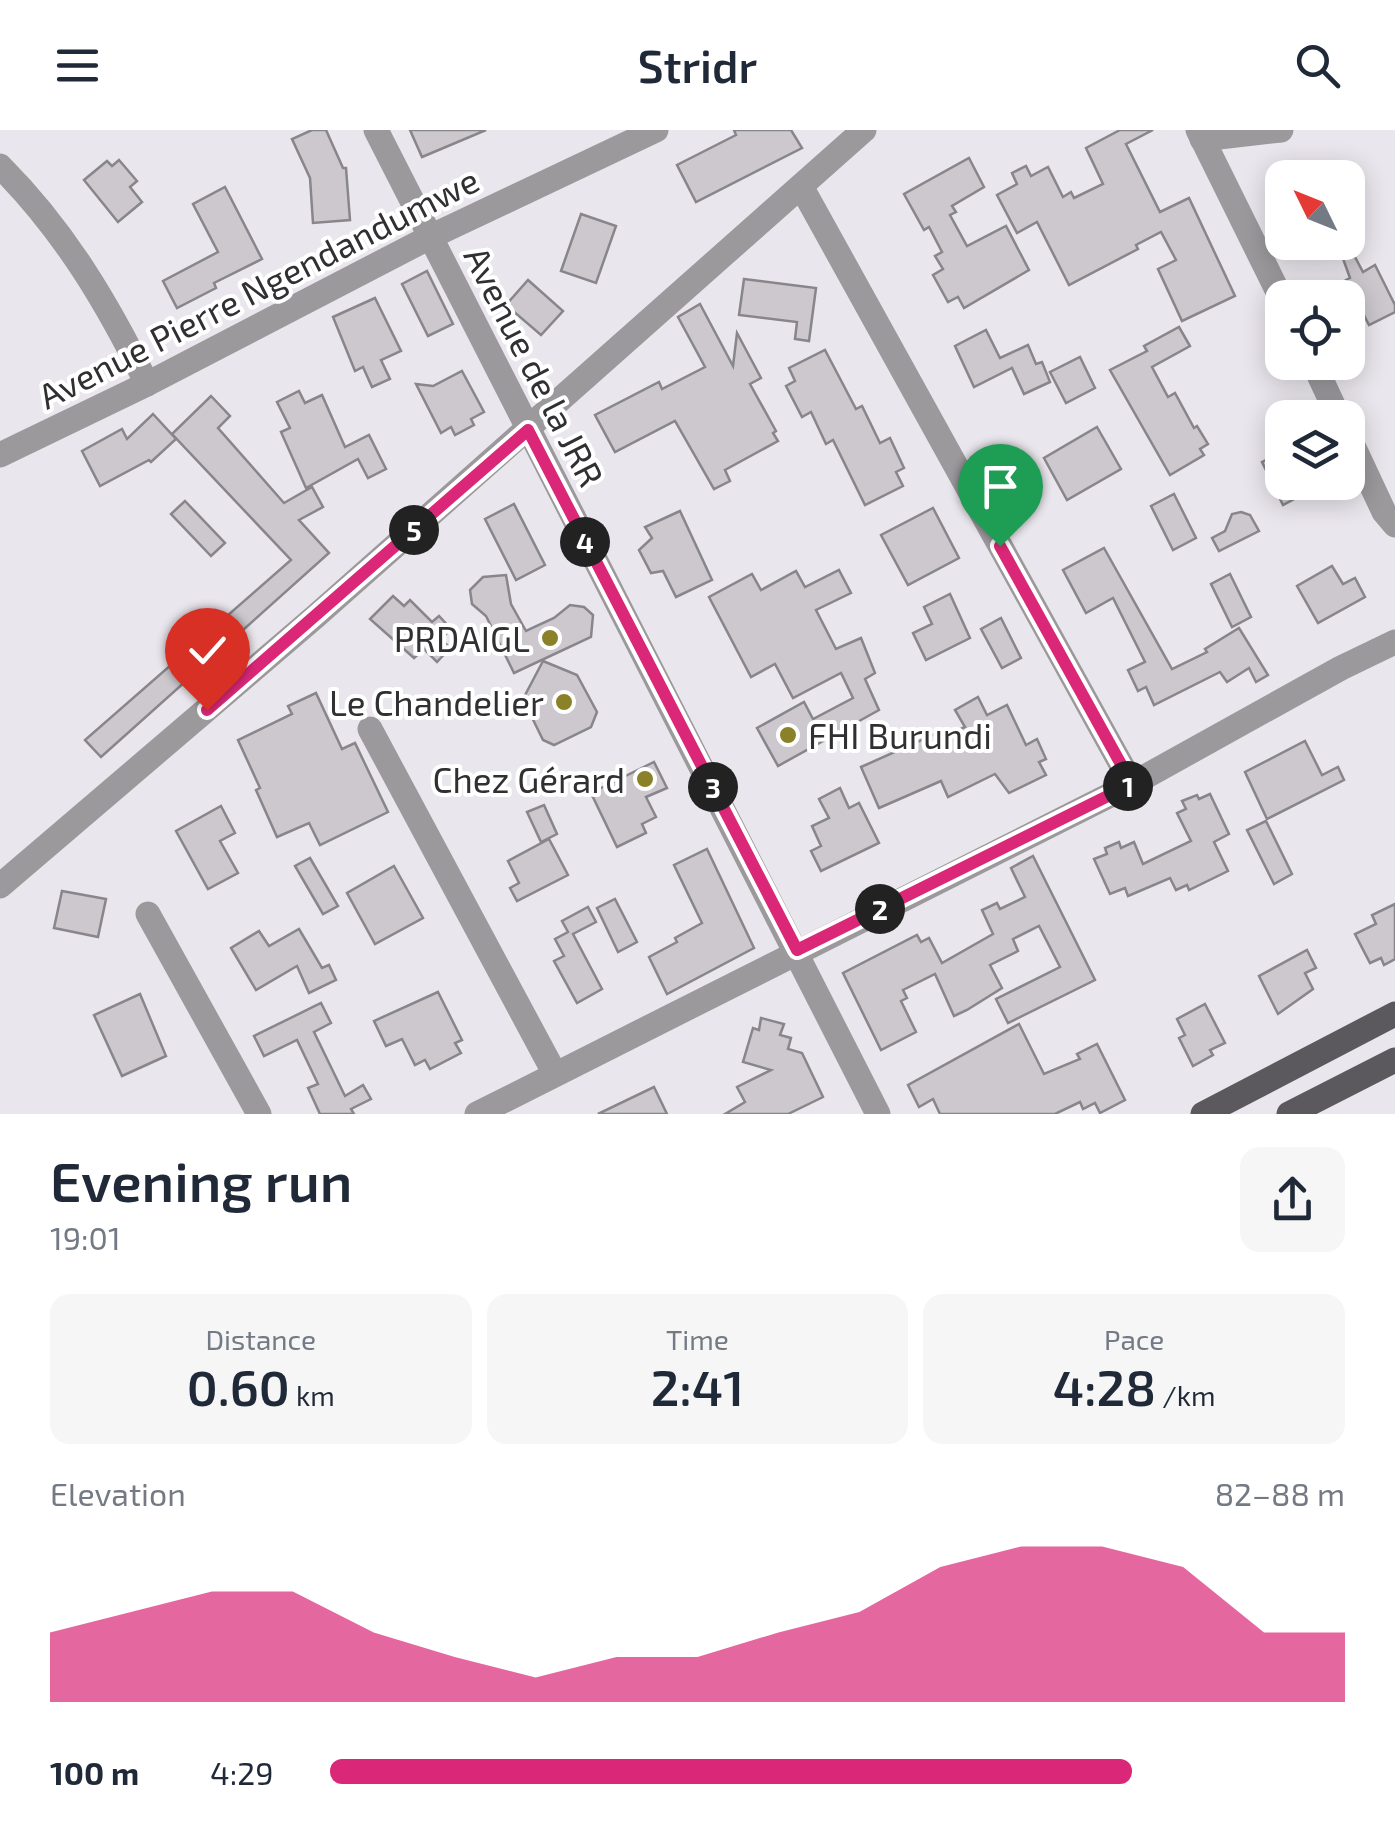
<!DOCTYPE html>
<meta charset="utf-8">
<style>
body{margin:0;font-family:"Exo 2",sans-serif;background:#f6f6f7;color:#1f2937;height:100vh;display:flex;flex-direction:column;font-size:38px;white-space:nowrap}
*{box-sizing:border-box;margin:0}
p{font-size:32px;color:#747a83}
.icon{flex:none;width:55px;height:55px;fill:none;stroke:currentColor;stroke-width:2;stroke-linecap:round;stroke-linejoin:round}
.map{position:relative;height:984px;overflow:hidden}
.sheet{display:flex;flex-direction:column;background:#fff;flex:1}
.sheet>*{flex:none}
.needle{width:65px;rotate:313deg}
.fabs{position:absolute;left:1265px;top:30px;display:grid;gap:20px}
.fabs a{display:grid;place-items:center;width:100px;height:100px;border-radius:20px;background:#fff;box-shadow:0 5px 25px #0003;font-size:50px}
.pin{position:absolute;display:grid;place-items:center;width:85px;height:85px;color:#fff;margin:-102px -42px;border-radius:50% 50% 50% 0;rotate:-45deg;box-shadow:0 0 10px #0007}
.pin .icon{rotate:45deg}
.km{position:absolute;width:50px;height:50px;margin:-25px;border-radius:50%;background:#222;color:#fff;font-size:28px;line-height:50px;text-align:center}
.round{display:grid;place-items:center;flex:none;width:105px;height:105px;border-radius:20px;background:#f6f6f7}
.headline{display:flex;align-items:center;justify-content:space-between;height:170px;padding:0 50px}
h1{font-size:55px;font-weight:600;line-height:75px}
.stats{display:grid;grid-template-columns:repeat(3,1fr);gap:15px;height:170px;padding:10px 50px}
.stats div{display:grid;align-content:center;border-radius:20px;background:#f6f6f7;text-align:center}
.stats b{font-size:50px;font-weight:600}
.stats small{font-size:28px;font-weight:400}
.stats p{font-size:28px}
.chart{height:280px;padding:20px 50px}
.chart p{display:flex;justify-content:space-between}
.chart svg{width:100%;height:180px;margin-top:10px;fill:#db2777;opacity:.7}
ul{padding:0 50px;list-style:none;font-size:32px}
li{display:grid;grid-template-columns:160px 120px 1fr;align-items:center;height:75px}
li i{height:25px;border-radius:12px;background:#db2777}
header{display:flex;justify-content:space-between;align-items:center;height:130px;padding:0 50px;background:#fff;font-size:45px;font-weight:600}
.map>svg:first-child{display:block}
</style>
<header><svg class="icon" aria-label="menu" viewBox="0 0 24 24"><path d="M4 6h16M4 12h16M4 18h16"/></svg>Stridr<svg class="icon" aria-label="search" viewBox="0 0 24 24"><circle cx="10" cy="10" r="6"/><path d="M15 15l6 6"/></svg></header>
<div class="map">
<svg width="1395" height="984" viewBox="0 0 1395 984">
<rect width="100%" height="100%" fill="#eae6ed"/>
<g fill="#ccc8ce" stroke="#88858b" stroke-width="2.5">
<path d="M312,0H326L343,38H346L350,90L313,93L310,48L292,9Z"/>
<path d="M410,0H486L422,27Z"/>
<path d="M734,0H791L802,18L696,72L677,35L736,5Z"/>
<path d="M1120,0H1153L1126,14L1160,82L1189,68L1235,166L1182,191L1158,139L1176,130L1161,102L1136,115L1138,119L1069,155L1037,92L1017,103L997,65L1017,54L1012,43L1026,36L1031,46L1048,37L1063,67L1071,62L1074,68L1103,54L1086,18Z"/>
<path d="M969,28L984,57L952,76L956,82L950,85L967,116L1006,96L1029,140L964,178L958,167L948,172L933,145L943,139L935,126L942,122L929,97L924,100L904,64Z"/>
<path d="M119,30L137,51L130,57L142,72L118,92L84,50L107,31L112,36Z"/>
<path d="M225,57L262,129L214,153L216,158L177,178L163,151L218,122L193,74Z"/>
<path d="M581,84L616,96L596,153L561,141Z"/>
<path d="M1337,112H1347L1363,142L1375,135L1395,175V182L1369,195L1346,150L1350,148Z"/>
<path d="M427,141L453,194L428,206L402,154Z"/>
<path d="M744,149L816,158L809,211L795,209L797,192L739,185Z"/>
<path d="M528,150L563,181L541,205L506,175Z"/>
<path d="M375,168L401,221L381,230L390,249L372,257L363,237L355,241L333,187Z"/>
<path d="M700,174L733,236L737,203L761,248L750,254L776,301L773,303L778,311L725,340L730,351L714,359L675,291L615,322L595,285L659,252L662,259L705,237L678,187Z"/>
<path d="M1179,197L1190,216L1152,237L1168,267L1175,263L1194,298L1197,296L1208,314L1200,319L1204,325L1170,345L1110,240L1147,221L1144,216Z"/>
<path d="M986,200L1000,228L1028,215L1036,234L1042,232L1050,252L1024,264L1012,238L974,257L955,216Z"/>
<path d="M825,220L856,279L862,276L880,313L890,308L904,338L896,342L903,356L865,375L833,310L826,314L811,282L802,287L786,256L795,251L789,238Z"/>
<path d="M1080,227L1095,258L1066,273L1050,242Z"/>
<path d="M462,241L484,282L471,289L474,295L455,305L451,297L441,303L416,254L433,256Z"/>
<path d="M299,261L305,273L322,265L345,317L369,305L386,339L368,348L358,329L306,358L281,302L290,298L277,272Z"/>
<path d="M211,266L230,286L218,298L284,373L312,357L323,377L299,390L329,423L101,627L85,610L291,430L172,304Z"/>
<path d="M153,284L176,309L151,332L149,330L100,356L82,321L122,299L127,309Z"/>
<path d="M1097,297L1121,339L1067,370L1044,328Z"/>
<path d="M1282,322V352H1326L1283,375L1262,332Z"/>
<path d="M1174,364L1196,408L1173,420L1151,376Z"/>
<path d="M185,371L225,413L211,426L171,384Z"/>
<path d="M514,374L545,435L516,450L485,389Z"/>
<path d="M933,378L959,428L908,455L881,405Z"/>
<path d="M680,381L712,450L676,467L663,441L651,443L639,420L652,408L645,397Z"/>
<path d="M1241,382L1250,385L1259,401L1219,421L1212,408L1225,401L1232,384Z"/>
<path d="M1104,418L1172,539L1207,522L1205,519L1239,498L1268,545L1256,552L1249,538L1227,552L1220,542L1154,575L1146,557L1138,561L1128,540L1145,532L1113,468L1086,483L1063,440Z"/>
<path d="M1332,436L1343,454L1355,448L1365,467L1318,493L1297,456Z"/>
<path d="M839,440L851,463L816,480L836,519L861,508L875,543L865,549L879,580L778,636L757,598L804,572L813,589L853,568L841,543L793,568L775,534L751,547L709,467L752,444L761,460L796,441L805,457Z"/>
<path d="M1230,444L1251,487L1232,497L1211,454Z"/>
<path d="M506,445L511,474L526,501L554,488L570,475L584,477L593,485L591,507L514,543L486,486L472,474L470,460L483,447Z"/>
<path d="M950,464L970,508L926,530L913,503L932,494L924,477Z"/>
<path d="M393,466L404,476L410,470L432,492L439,486L451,499L441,509L450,518L437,532L424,519L414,528L370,489Z"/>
<path d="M1001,488L1021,528L1002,538L981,499Z"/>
<path d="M543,531L577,545L597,582L591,597L554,615L543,610L523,569Z"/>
<path d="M316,563L342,619L355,613L388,682L320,715L309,693L277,707L256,660L260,658L238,610L292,584L288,576Z"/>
<path d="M978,567L987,585L1007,575L1026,615L1037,609L1046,629L1039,632L1046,645L1009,663L995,644L948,667L941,651L879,678L861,637L935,604L938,610L965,597L955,580Z"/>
<path d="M1305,611L1322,645L1338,637L1344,650L1267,689L1245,642Z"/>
<path d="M654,632L667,658L646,667L656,687L642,694L646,703L617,717L591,663Z"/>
<path d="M840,658L849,678L859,673L879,713L821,741L811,721L821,716L812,696L829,688L819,669Z"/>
<path d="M1210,664L1229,704L1214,712L1228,741L1189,760L1187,755L1176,760L1170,748L1128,766L1125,758L1110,764L1094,729L1107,724L1105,718L1119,712L1121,718L1134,712L1143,734L1191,711L1177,683L1186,679L1182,671L1197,665L1199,669Z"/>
<path d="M544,675L557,704L541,712L527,682Z"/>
<path d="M221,676L235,703L220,711L238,743L208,759L176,701Z"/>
<path d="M1266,691L1292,744L1274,754L1247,700Z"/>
<path d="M549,709L568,745L517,771L510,758L519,753L508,731Z"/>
<path d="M707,719L754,818L667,864L649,827L677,812L675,808L702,793L674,735Z"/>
<path d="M1033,726L1095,850L1008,893L996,869L1060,837L1039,796L1013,809L1018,821L990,835L1002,858L967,880L954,886L935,844L903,860L907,868L901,871L916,902L881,920L843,843L917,805L921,812L929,808L942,833L993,804L982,780L997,773L1000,779L1025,767L1011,738Z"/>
<path d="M310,728L338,776L323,784L295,736Z"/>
<path d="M394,736L423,788L375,814L347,763Z"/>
<path d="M62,761L106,769L98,807L54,798Z"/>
<path d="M615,769L637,812L618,822L597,778Z"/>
<path d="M1395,774V829L1384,835L1381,828L1370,833L1355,804L1376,794L1372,785Z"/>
<path d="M588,777L596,792L573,804L602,859L577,873L554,831L564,826L555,809L568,802L562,791Z"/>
<path d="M299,799L322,838L329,835L336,850L309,863L297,836L256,860L231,818L259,801L269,816Z"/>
<path d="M1307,820L1316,838L1305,843L1313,859L1278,884L1259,846Z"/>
<path d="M438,862L462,910L455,913L461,923L430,939L425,930L415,935L402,909L386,916L374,891Z"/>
<path d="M140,864L166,926L122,946L94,885Z"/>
<path d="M321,873L331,893L314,902L345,966L363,955L371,969L351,979L354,984H320L308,958L318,954L297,910L264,926L254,906Z"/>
<path d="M1205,874L1225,913L1210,920L1213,925L1193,936L1179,908L1185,905L1177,889Z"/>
<path d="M761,888L784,894L780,905L791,908L788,919L802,923L823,967L788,984H725L745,972L737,957L771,940L743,932L753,898L759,900Z"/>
<path d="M1019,894L1044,944L1080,929L1077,924L1097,914L1125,970L1100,983L1095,973L1083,979L1080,972L1055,984H940L933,969L919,977L908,955Z"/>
<path d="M654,957L667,984H598Z"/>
</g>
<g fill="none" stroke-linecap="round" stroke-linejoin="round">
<g stroke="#9b999c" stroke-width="25">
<path d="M376,0L878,984"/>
<path d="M1198,0L1282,170"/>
<path d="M1202,9L1281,0"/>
<path d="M0,36C64,100 108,174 147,254"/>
<path d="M802,58L1132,654"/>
<path d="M1313,232L1339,288"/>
<path d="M1348,305L1384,382L1395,395"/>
<path d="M0,325L147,254L430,107L656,0"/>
<path d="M370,599L555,944"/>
<path d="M0,756L316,486L864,0"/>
<path d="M148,784L259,984"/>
<path d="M477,984L1132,654L1341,538L1395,512"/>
</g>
<g stroke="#5c595e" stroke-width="25">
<path d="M1203,984L1395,884"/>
<path d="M1289,984L1395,930"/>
</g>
</g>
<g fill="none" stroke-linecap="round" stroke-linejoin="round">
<defs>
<path id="route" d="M207,580L528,300L797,820L1132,654L1000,416"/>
</defs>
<use href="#route" stroke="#fff" stroke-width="20"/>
<use href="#route" stroke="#db2777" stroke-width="12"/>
</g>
<g fill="#8a8129" stroke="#fff" stroke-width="4">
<circle cx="550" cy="508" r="10"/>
<circle cx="564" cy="572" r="10"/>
<circle cx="788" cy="605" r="10"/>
<circle cx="645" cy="649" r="10"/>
</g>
<g text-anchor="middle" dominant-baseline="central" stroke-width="8" stroke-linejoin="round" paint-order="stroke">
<g font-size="35" fill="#302f31" stroke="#fff">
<text transform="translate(258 157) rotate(-27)">Avenue Pierre Ngendandumwe</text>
<text transform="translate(535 236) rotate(63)">Avenue de la JRR</text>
</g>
<g font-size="35" fill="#302f31" stroke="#fff" text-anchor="end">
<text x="530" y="508">PRDAIGL</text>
<text x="544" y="572">Le Chandelier</text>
<text x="808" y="605" text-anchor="start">FHI Burundi</text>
<text x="625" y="649">Chez Gérard</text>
</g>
</g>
</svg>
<div class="fabs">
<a><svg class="needle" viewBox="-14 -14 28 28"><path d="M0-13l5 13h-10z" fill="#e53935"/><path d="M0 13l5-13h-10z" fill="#747a83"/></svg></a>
<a><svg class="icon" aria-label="locate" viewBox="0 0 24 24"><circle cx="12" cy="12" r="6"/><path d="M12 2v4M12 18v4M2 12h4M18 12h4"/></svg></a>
<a><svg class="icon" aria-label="layers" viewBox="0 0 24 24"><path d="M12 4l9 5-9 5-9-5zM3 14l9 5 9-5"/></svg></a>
</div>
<div class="pin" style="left:1000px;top:416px;background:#1e9e55"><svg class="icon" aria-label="arrive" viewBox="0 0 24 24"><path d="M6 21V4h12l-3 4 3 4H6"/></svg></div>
<div class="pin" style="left:207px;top:580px;background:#d93025"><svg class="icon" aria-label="check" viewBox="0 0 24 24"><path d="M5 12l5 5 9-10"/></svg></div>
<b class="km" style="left:1128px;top:656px">1</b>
<b class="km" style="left:880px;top:779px">2</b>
<b class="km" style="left:713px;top:657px">3</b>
<b class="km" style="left:585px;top:412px">4</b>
<b class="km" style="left:414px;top:400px">5</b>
</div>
<section class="sheet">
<div class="headline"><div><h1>Evening run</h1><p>19:01</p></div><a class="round"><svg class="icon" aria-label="share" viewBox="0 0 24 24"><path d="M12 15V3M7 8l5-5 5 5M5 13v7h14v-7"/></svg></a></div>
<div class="stats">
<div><p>Distance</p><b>0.60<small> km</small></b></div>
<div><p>Time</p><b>2:41</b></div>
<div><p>Pace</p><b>4:28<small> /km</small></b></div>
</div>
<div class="chart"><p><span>Elevation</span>82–88 m</p>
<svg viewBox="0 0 160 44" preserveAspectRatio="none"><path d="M0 44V27L10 22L20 17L30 17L40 27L50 33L60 38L70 33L80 33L90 27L100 22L110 11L120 6L130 6L140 11L150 27L160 27V44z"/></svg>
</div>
<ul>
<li><b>100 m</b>4:29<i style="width:79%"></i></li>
</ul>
</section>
